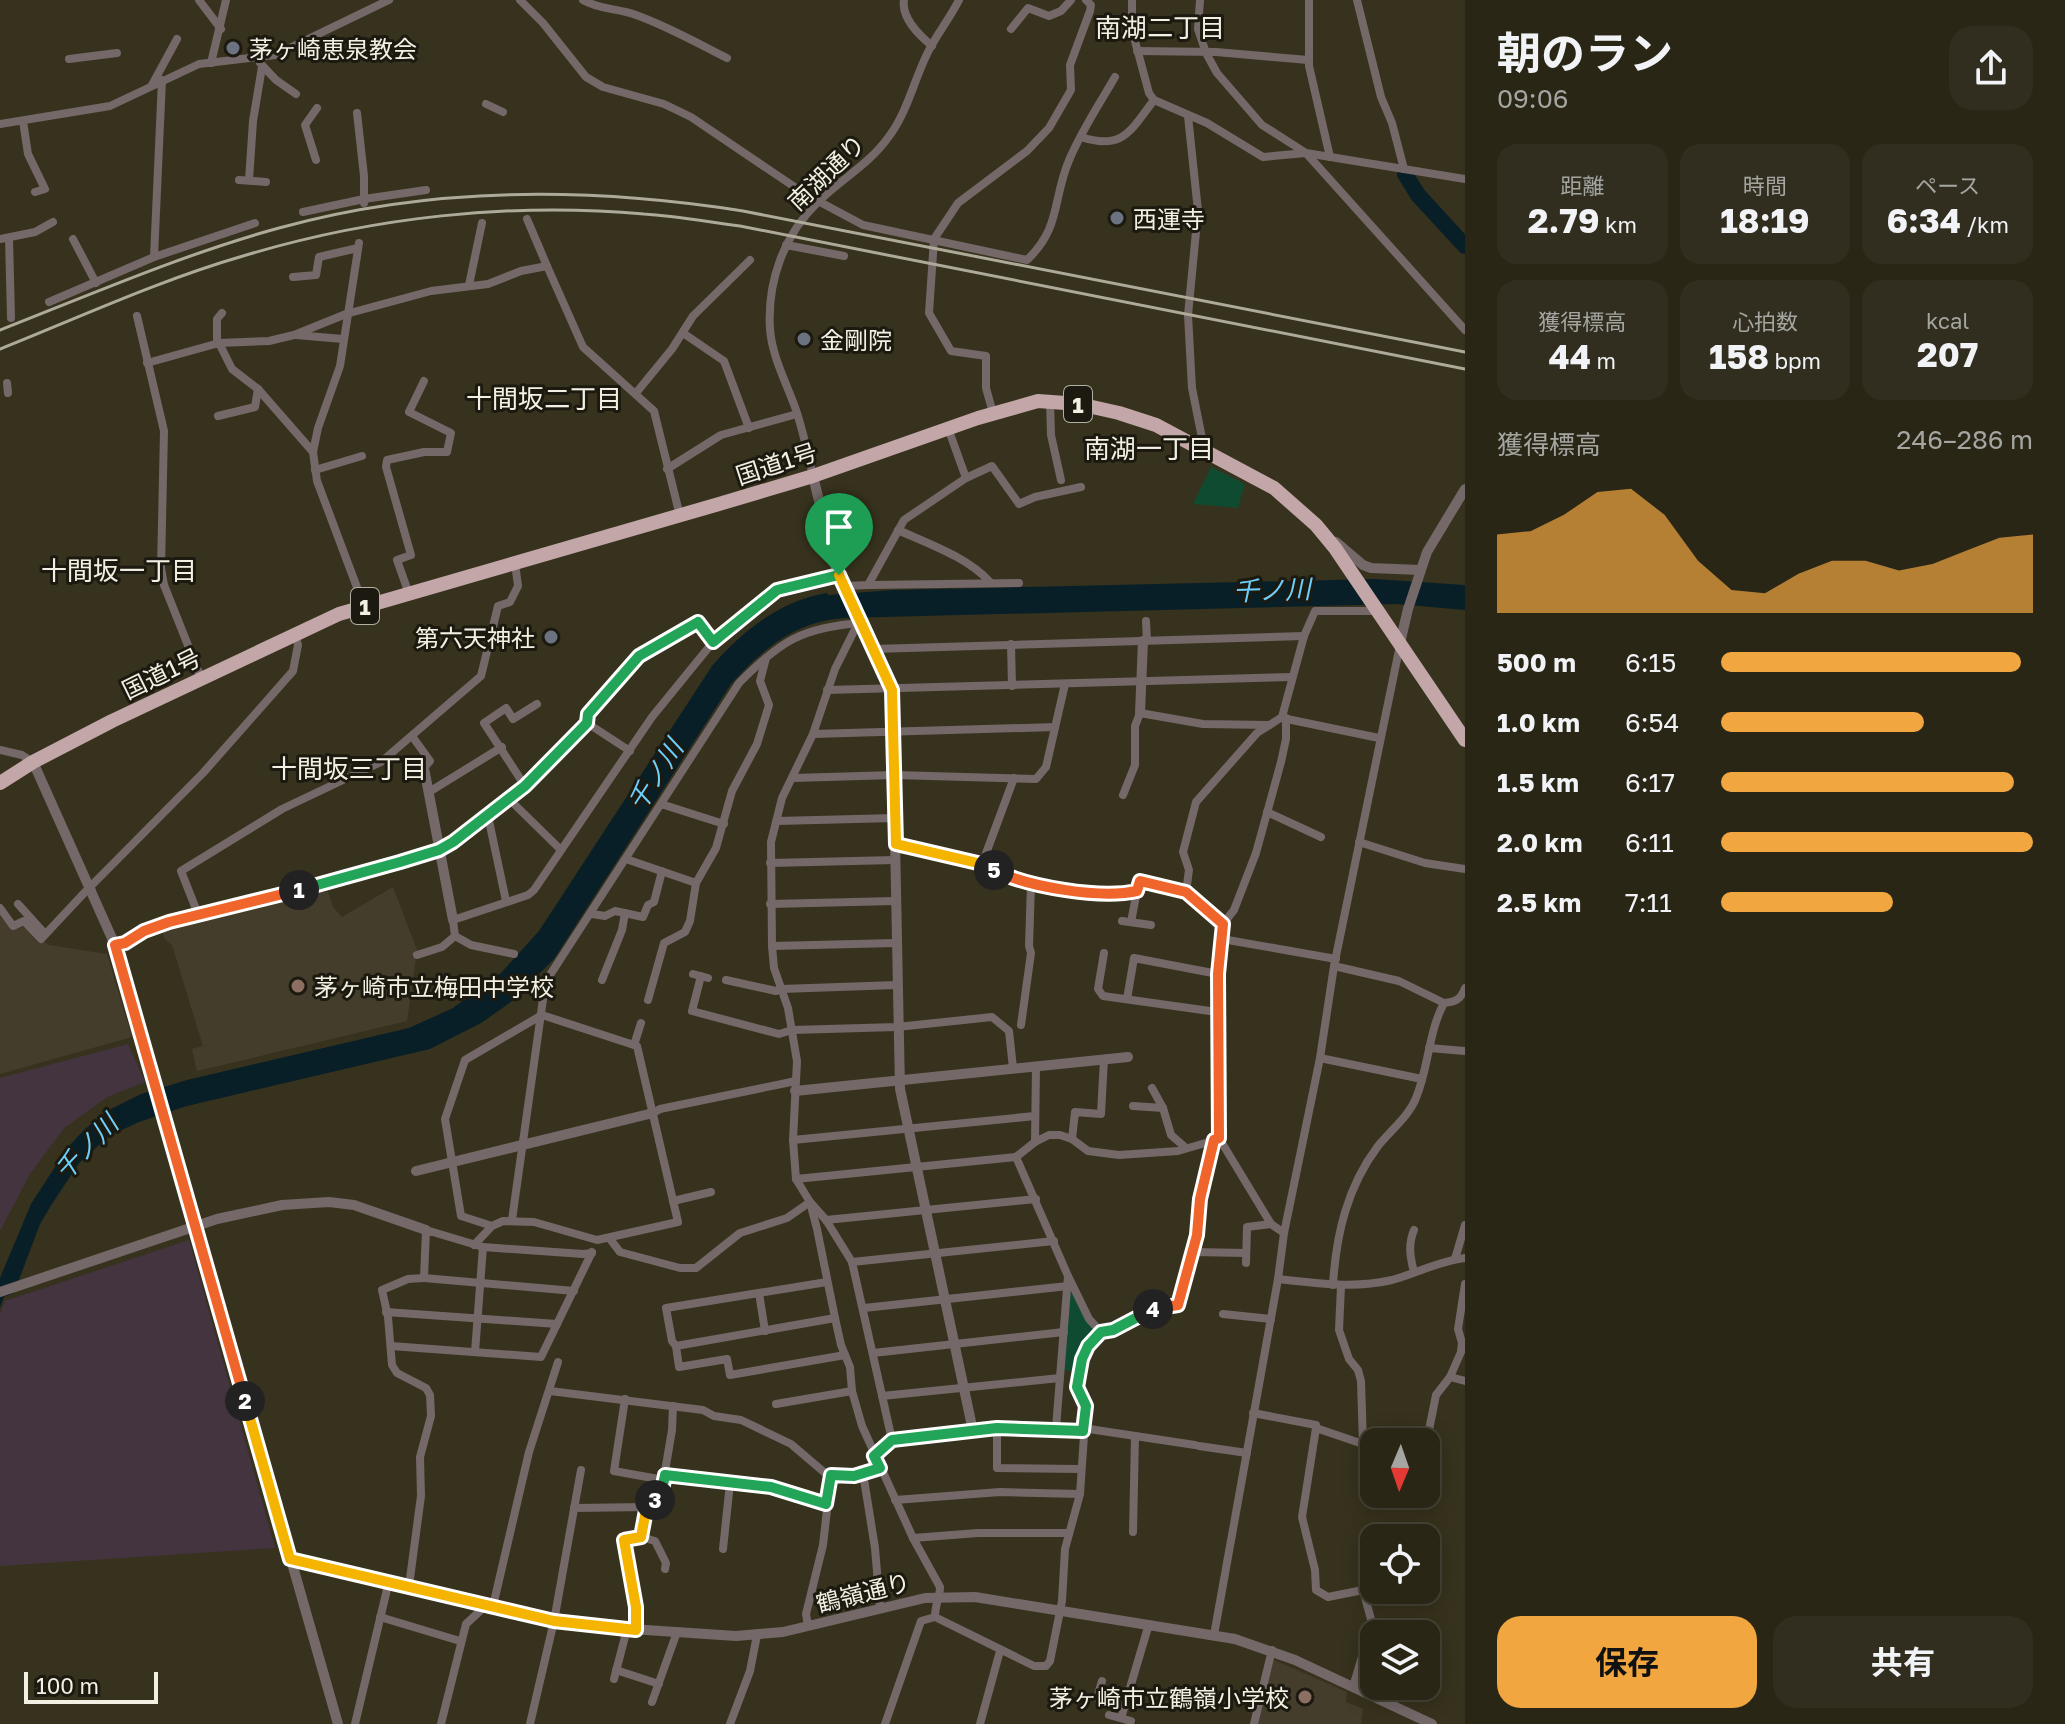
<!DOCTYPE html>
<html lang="ja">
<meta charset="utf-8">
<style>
body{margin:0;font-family:"Golos Text","Noto Sans JP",sans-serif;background:#312e1f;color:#f1f3f6;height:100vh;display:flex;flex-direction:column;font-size:30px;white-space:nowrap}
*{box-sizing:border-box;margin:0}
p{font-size:26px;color:#a5a5a1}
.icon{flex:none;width:44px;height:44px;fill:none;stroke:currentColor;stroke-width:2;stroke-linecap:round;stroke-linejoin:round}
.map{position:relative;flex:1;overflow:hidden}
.drawer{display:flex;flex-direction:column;background:#292616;width:600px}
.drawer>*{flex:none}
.needle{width:52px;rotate:182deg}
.fabs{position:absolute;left:1360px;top:1428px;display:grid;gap:16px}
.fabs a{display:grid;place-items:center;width:80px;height:80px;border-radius:16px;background:#292616;box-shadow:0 4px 20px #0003,0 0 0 2px #454335;font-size:40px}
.scale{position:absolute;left:24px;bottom:20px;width:134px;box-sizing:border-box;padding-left:8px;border:4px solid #f3f0e3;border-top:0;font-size:22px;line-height:28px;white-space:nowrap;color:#f3f0e3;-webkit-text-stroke:6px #1c1a10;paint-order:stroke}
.pin{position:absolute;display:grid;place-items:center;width:68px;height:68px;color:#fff;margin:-82px -34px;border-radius:50% 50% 50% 0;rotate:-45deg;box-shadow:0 0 8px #0007}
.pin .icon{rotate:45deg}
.km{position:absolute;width:40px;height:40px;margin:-20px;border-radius:50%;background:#222;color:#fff;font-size:22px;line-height:40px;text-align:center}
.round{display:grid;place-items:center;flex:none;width:84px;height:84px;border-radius:24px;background:#312e1f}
.headline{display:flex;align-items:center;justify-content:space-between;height:136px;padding:0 32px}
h1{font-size:44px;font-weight:700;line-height:60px}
.metrics{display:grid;grid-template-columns:repeat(3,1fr);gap:12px;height:136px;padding:8px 32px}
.metrics div{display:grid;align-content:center;border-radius:20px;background:#312e1f;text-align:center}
.metrics b{font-size:34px;font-weight:700}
.metrics small{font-size:22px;font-weight:400}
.metrics p{font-size:22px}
.chart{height:224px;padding:16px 32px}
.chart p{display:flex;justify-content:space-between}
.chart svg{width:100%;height:144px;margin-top:8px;fill:#f1a640;opacity:.7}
.action{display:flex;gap:16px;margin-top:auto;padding:16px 32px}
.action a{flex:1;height:92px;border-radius:24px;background:#f1a640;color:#111;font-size:32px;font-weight:700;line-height:92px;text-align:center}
.action a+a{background:#312e1f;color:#f1f3f6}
ul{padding:0 32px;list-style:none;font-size:26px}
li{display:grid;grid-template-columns:128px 96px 1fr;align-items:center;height:60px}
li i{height:20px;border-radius:10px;background:#f1a640}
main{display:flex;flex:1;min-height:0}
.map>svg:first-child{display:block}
</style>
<main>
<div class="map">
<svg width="1465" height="1724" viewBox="0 0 1465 1724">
<rect width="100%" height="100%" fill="#37321d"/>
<g fill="#443440">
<path d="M128,1044L145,1082L107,1097L64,1128L30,1174L0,1231V1078Z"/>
<path d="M189,1240L275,1548L0,1566V1314L5,1301Z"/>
</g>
<g fill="#453d2c">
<path d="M393,887L417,950L407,1021L197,1071L192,1049L203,1046L172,945L165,939L161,929L315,891L328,892L333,907L342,917Z"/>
<path d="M0,916L12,930L24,927L38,943L42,940L49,945L107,954L132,1037L0,1074Z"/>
<path d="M1274,1660L1347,1692L1346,1702L1363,1709L1361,1724H1256Z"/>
</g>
<g fill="#0f4b30">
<path d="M1211,467L1245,484L1238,508L1193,504Z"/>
<path d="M1070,1284L1086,1321L1096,1332L1085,1345L1077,1372L1063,1370Z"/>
</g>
<path fill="#091f28" d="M1375,579L1465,585V610L1396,604L846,618C796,621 765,647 731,684L554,959L511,1002L481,1023L430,1049L187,1106L139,1122L109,1136L79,1163L52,1204L40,1224L14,1293L4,1297L0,1308V1278L31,1204L68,1147L85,1129L109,1110L141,1094L187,1080L409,1028L453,1008L501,973L539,931L712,666C743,630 780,601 827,593L828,595L892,590Z"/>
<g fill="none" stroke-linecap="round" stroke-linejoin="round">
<path stroke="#091f28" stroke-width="16" d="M1405,174L1418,195L1465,246"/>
<g stroke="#746869" stroke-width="8">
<path d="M199,0L221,29"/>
<path d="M520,0L543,23L586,77L603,87L664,104L691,117L805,194L863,225L1027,260C1062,227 1052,198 1070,158C1082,130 1100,103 1115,77"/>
<path d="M583,0C600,10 618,8 636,15C667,26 697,43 727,58"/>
<path d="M904,0C901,18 919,35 932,46"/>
<path d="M1132,0V30L1149,93L1154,100L1207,123L1263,157L1306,153L1465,179"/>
<path d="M1200,0L1198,29L1206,53L1217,73L1262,125L1306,153L1465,330"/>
<path d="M1309,0V66L1330,157"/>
<path d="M1357,0L1381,97L1392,123L1404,169"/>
<path d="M1011,29L1028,8L1049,16L1061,11L1071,0"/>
<path d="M1137,51L1216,52L1308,60"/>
<path d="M69,59L117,53"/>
<path d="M211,63L226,0"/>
<path d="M260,63L276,80L296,94"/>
<path d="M152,85L177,39"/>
<path d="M486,104L503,112"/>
<path d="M357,113L364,176V203"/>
<path d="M1188,116L1198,211L1188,315L1192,388L1202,438L1200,448"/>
<path d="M23,121L28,154L45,189L35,192"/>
<path d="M0,124L110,106L199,64L275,55L389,0"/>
<path d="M1081,137C1123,151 1131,130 1154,100"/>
<path d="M316,160L305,125L317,108"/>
<path d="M239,180L266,182"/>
<path d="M249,180L253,121L262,67"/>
<path d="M303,212L364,199L426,190"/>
<path d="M527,219L547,266"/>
<path d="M9,238L11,318"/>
<path d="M0,239L35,232L53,222"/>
<path d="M73,239L96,283"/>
<path d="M359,243L340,366L318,428L313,452L317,481L364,606"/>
<path d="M786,245L844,256"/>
<path d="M154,257L162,80"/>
<path d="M293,277L316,275L319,257L358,248"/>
<path d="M469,285L482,223"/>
<path d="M49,302L154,257L255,223"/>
<path d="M137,316L164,431L161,568L164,585L201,678"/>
<path d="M683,333L724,361L749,428"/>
<path d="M296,335L343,339"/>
<path d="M219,343L232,369L258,389L313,452"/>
<path d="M217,344V319L222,313"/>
<path d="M147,363L219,343L269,341L294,335L346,314L431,291L488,284L521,271L547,266L583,347L654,411L680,516"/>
<path d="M7,383L8,393"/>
<path d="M636,393L672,349L693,316L750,260"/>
<path d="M1050,401L1051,435L1061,480"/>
<path d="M993,413L986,388V356L951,351L929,313L934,239L958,203L1027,151L1049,128L1071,90L1070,65L1090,11L1091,5L1086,0"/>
<path d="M218,416L255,407L258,389"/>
<path d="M667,469L721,435L797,414"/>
<path d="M315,470L362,456"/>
<path d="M813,476C808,454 803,431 796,410C787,384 772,357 770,329C767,281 784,235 818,202C842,178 869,165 890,135C908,110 914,80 928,52C937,34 950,18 959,0"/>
<path d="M966,478L992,466L1019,504L1035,497L1081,487"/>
<path d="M898,530C929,544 967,557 990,582"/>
<path d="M868,585L1019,583"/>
<path d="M844,586L868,585L904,520L966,478L948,428"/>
<path d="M409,594L397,560L411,555L386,467L387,460L424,452H447L451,433L409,412L424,381"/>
<path d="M1146,621L1147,641"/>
<path d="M862,623L854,631L835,669L813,734L782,798L771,842L772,946L774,968L788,1008L797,1061L793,1140L796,1179L810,1202L817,1229L835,1318L841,1345L850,1367L852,1391L862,1426L913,1538L940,1587C940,1598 935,1604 935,1617L921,1621L885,1724"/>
<path d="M1011,644L1012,686"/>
<path d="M874,649L1304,636"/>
<path d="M827,690L1292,677"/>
<path d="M1282,718L1379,738"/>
<path d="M587,723L630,751"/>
<path d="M813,734L1055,727"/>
<path d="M412,736L430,761L424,768"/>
<path d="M0,750L22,755L33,762"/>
<path d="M793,778L895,775L1036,779L1046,767L1065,684"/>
<path d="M525,786L484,723L506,708L513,719L537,704"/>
<path d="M429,792L502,747"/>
<path d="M1123,795L1135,765V726L1140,713L1203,724L1269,725"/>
<path d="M509,799L560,849"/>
<path d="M661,804L724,824"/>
<path d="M1267,812L1321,837"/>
<path d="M488,816L506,901"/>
<path d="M777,821L895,818"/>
<path d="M1359,842L1425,863L1465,869"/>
<path d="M896,844L982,864L1014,778"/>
<path d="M626,859L696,883"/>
<path d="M770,863L895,860"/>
<path d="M982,864C1022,884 1093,901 1137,891L1140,881L1186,892L1223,924"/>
<path d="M90,887L203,773L293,671L298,645L295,634"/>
<path d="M1186,892L1189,870L1183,852L1196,802L1257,733L1282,717L1304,636L1315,611H1377"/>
<path d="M18,904L45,934"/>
<path d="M770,904L895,901"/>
<path d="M0,908L13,926L24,921L41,939L86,891H92"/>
<path d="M198,914L181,871L282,809L381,762L481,676L498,606L510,602L518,586L515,563"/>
<path d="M592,914L605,916L615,911L643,917L648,905L654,902L662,871"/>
<path d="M1122,921L1151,925"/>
<path d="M1131,922L1137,891"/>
<path d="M1222,939L1336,959"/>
<path d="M115,945L125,943L144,931L169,922L336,882L439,850C496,819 543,770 587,723L588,714L639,656L698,622L713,642"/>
<path d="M772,946L896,943"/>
<path d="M1104,953L1098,989L1103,996L1217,1012"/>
<path d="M514,954L471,945L455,936L453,920L528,895L534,890L652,717L713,642L777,590L839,575"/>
<path d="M417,955L442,947L455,936"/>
<path d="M1334,966L1399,981L1444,1003"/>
<path d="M693,974L708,978"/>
<path d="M701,976L692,1011L779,1034L792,1030L897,1027L992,1017L1009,1031L1013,1068"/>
<path d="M602,980L622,930L625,913"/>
<path d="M726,980L776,991L781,989L897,985"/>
<path d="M1127,999L1134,958L1218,974"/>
<path d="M648,1000L664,943L685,932L690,921L696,883L716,848L732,791L757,744L769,705L760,681L766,658"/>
<path d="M1021,1025L1031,953L1029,946L1031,884"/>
<path d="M634,1045L641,1023"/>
<path d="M1429,1048L1465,1051"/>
<path d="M1320,1058L1422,1079"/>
<path d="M1036,1066L1035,1142L1016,1157L1068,1276L1056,1428"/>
<path d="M1152,1088L1163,1108L1171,1135L1186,1148"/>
<path d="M1133,1106L1163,1108"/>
<path d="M653,1113L660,1109L796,1081"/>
<path d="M1072,1139L1075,1112L1101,1114L1104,1059"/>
<path d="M793,1140L1035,1116"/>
<path d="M1035,1142L1049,1135H1060L1072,1139L1088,1151L1119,1155L1178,1151L1219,1139"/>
<path d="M796,1179L1016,1157"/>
<path d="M673,1201L711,1192"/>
<path d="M512,1220L545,985L550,975L739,683C780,641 803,627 862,623"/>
<path d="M826,1220L1036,1199"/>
<path d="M1414,1230C1408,1244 1410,1257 1414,1272"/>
<path d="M1284,1233L1271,1224L1219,1138L1218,974L1223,924L1234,910L1256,853L1281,762L1286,739V718"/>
<path d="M610,1239L620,1252L680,1268H696L740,1233L787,1218L810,1202L826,1220L852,1262L892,1440"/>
<path d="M474,1245L492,1226L503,1221L534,1222L597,1240L678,1222L637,1046L542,1015L465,1060L445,1119L461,1216L492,1226"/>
<path d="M1192,1252L1246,1253"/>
<path d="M1455,1259L1465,1225"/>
<path d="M852,1262L1054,1241"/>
<path d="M1246,1263L1247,1227L1271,1224"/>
<path d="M424,1278L574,1291"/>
<path d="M1069,1278L1089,1319L1101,1332"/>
<path d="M1278,1279C1317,1283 1353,1289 1392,1280C1417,1273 1439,1261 1465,1258"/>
<path d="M827,1282L666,1308L672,1341L676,1346L835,1318"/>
<path d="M1333,1285C1336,1235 1347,1187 1378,1146C1390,1131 1409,1116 1416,1098C1429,1067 1428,1033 1444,1003C1456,1002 1461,999 1465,988"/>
<path d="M1341,1286L1339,1330L1349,1359L1358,1370L1361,1381L1363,1444"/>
<path d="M759,1293L765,1331"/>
<path d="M864,1308L1068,1286"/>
<path d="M386,1312L557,1324"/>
<path d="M1223,1314L1271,1319"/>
<path d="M391,1346L541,1357L592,1252"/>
<path d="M676,1346L679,1367L727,1359L730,1375L845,1355"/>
<path d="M475,1352L483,1247"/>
<path d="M873,1353L1064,1332"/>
<path d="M1450,1377L1465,1381"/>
<path d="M550,1391L703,1410L714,1416L741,1420L791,1444L825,1473L835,1477L854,1476L880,1468"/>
<path d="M882,1396L1060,1378"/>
<path d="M625,1399L614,1471L664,1480"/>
<path d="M776,1404L852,1391"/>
<path d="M1253,1413L1316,1425V1428"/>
<path d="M997,1428V1468L1080,1469"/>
<path d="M1374,1445L1363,1444L1316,1428L1302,1517L1315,1570L1316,1590L1328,1597L1363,1590L1375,1634"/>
<path d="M1426,1445L1436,1395L1450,1377L1461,1352L1462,1343L1458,1329L1465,1284"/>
<path d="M1199,1446L1247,1453"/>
<path d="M874,1456L892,1440L997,1428L1089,1429L1195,1445"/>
<path d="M863,1473L875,1548L880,1608"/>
<path d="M665,1475L771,1487L826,1504"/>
<path d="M895,1500L1000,1492L1080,1494"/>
<path d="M574,1508L647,1507"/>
<path d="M1133,1532L1135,1436"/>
<path d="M641,1537L655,1541L666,1563L665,1569"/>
<path d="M913,1538L978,1533H1069"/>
<path d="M723,1549L730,1483"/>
<path d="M409,1586L421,1496L420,1457L431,1416L430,1395L426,1388L397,1373L392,1365L388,1317L382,1290L408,1279L424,1278L426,1230L483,1247L583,1254L592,1253"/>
<path d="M493,1606L529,1452L558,1362"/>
<path d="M380,1617L460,1641"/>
<path d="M935,1617L1034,1666H1046L1050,1661L1062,1601L1065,1549L1080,1494L1086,1406L1077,1387L1082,1359L1088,1346L1101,1332L1113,1330L1149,1310L1178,1305L1197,1235L1200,1199L1214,1140"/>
<path d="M808,1626L806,1614L823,1545L831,1475"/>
<path d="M636,1630V1607L624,1540L641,1537L647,1505L661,1495L672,1430L673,1406"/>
<path d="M1214,1635L1278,1279L1284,1233L1320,1058L1334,966L1400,645"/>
<path d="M616,1670L659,1684"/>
<path d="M614,1679L627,1629"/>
<path d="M1353,1687L1364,1650L1374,1635"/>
<path d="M1100,1690L1127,1698"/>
<path d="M1097,1698L1102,1681"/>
<path d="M652,1702L677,1632"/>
<path d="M1109,1715L1131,1721"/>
<path d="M1121,1718L1149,1624"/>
<path d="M355,1724L389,1581"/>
<path d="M441,1724L466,1624L480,1611L483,1603"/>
<path d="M530,1724L554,1621L581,1470"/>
<path d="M730,1724L750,1671L757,1635"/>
<path d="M980,1724L1000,1651"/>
<path d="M1254,1724L1272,1650"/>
</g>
<g stroke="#746869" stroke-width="10">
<path d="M813,476L834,563L892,690L900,1089L973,1431"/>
<path d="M1336,542L1363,565L1371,568L1420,570"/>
<path d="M1400,643L1408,609L1427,552L1465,489"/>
<path d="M1140,713L1143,641"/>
<path d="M33,762L115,945L338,1724"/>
<path d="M424,768L453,920"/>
<path d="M795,1091L1128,1057"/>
<path d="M416,1171L653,1113"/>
<path d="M0,1292L217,1219L282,1205L329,1202L354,1205L426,1230"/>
<path d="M290,1559L554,1621L616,1628L736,1636L783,1632L925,1598L975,1597L1235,1639L1295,1660L1432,1724"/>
</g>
<path stroke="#c2a6a8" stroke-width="14" d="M0,783L33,762L112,721L339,614L719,504L813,476L978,418L1038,401L1079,404L1119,413L1156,425L1274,488L1316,525L1335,548L1465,740"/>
<g stroke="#aeaa9a" stroke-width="3">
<path d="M0,330C92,294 184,254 279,228C430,186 590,187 743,211L1465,352"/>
<path d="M0,349C80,317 160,280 243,256C372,217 510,202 644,214C676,216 708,222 740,226L1465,369"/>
</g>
</g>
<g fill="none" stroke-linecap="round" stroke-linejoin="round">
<defs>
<path id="split-1" d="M299,890L400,862L439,850L453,842L525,786L587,723L588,714L639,656L698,622L713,642L777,590L839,575"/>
<path id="split-2" d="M245,1401L115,945L125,943L144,931L169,922L299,890"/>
<path id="split-3" d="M245,1401L290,1559L554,1621L636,1630V1607L624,1540L641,1537L647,1505L655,1500"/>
<path id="split-4" d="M655,1500L661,1495L665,1475L771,1487L826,1504L831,1475L854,1476L880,1468L874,1456L892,1440L997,1428L1083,1431L1086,1406L1077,1387L1082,1359L1088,1346L1101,1332L1113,1330L1153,1309"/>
<path id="split-5" d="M994,870C1028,887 1100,899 1137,891L1140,881L1186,892L1223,924L1218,974L1219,1138L1214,1140L1200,1199L1197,1235L1178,1305L1153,1309"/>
<path id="split-6" d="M839,575L892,690L896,844L982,864L994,870"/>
</defs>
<use href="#split-1" stroke="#fff" stroke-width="16"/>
<use href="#split-2" stroke="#fff" stroke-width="16"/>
<use href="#split-3" stroke="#fff" stroke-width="16"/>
<use href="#split-4" stroke="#fff" stroke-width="16"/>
<use href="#split-5" stroke="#fff" stroke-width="16"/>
<use href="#split-6" stroke="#fff" stroke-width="16"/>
<use href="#split-1" stroke="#22a559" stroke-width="10"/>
<use href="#split-2" stroke="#f0652b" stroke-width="10"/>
<use href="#split-3" stroke="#f5b400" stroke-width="10"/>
<use href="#split-4" stroke="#22a559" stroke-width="10"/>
<use href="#split-5" stroke="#f0652b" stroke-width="10"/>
<use href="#split-6" stroke="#f5b400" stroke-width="10"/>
</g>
<g fill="#6b7280" stroke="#1c1a10" stroke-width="3">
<circle cx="233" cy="48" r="8"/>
<circle cx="1117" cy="218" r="8"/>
<circle cx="804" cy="339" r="8"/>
<circle cx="551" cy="637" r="8"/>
</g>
<g fill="#8d6e63" stroke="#1c1a10" stroke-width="3">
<circle cx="298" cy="986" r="8"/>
<circle cx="1305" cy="1697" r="8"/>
</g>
<g text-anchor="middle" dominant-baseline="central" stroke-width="6" stroke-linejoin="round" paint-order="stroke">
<g fill="#1c1a10" stroke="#b2b0a4" stroke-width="2">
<rect x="1064" y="386" width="28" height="36" rx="6"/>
<rect x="351" y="588" width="28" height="36" rx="6"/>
</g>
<g font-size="22" font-weight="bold" fill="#f3f0e3">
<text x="1078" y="404">1</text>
<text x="365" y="606">1</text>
</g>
<g font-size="24" fill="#f3f0e3" stroke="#1c1a10" text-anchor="start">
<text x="249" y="48">茅ヶ崎恵泉教会</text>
<text x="1133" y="218">西運寺</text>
<text x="820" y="339">金剛院</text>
<text x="535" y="637" text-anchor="end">第六天神社</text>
<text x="314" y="986">茅ヶ崎市立梅田中学校</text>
<text x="1289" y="1697" text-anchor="end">茅ヶ崎市立鶴嶺小学校</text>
</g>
<g font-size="24" fill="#f3f0e3" stroke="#1c1a10">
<text transform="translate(826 172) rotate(-44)">南湖通り</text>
<text transform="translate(776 463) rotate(-18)">国道1号</text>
<text transform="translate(161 673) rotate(-26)">国道1号</text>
<text transform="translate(863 1592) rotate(-14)">鶴嶺通り</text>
</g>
<g font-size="26" fill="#f3f0e3" stroke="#1c1a10">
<text x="1160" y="27">南湖二丁目</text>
<text x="544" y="398">十間坂二丁目</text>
<text x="1149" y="448">南湖一丁目</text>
<text x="119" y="570">十間坂一丁目</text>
<text x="349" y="768">十間坂三丁目</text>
</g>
<g font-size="26" font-style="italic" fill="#6bd1fc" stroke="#1c1a10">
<text transform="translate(1272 590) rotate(-2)">千ノ川</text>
<text transform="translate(655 775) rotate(-57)">千ノ川</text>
<text transform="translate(86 1147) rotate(-46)">千ノ川</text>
</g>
</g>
</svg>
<div class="fabs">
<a><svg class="needle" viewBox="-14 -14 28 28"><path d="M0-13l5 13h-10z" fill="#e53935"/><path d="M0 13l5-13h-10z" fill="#a5a5a1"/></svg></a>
<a><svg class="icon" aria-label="locate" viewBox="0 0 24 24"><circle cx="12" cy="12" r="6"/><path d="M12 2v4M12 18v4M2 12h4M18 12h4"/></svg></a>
<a><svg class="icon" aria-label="layers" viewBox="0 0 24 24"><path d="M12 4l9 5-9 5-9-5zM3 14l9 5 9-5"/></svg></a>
</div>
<div class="scale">100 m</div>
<div class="pin" style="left:839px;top:575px;background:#1e9e55"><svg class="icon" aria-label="arrive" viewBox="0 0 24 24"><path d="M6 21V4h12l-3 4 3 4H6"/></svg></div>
<b class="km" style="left:299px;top:890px">1</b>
<b class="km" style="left:245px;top:1401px">2</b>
<b class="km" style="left:655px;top:1500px">3</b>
<b class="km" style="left:1153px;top:1309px">4</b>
<b class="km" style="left:994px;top:870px">5</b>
</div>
<section class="drawer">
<div class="headline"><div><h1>朝のラン</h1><p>09:06</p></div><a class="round"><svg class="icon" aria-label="share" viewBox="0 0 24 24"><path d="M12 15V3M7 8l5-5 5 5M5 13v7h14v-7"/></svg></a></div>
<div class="metrics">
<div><p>距離</p><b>2.79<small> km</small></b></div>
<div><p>時間</p><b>18:19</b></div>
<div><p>ペース</p><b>6:34<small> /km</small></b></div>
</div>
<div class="metrics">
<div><p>獲得標高</p><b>44<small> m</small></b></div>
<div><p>心拍数</p><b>158<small> bpm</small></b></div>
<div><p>kcal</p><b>207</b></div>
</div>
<div class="chart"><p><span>獲得標高</span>246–286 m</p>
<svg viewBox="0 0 160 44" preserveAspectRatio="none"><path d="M0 44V20L10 19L20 14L30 7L40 6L50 14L60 28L70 37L80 38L90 32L100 28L110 28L120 31L130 29L140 25L150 21L160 20V44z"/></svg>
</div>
<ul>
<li><b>500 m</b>6:15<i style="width:96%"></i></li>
<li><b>1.0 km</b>6:54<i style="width:65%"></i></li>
<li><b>1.5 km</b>6:17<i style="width:94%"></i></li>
<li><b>2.0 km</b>6:11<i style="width:100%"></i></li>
<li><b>2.5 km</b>7:11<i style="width:55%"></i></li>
</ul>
<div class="action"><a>保存</a><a>共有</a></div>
</section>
</main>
